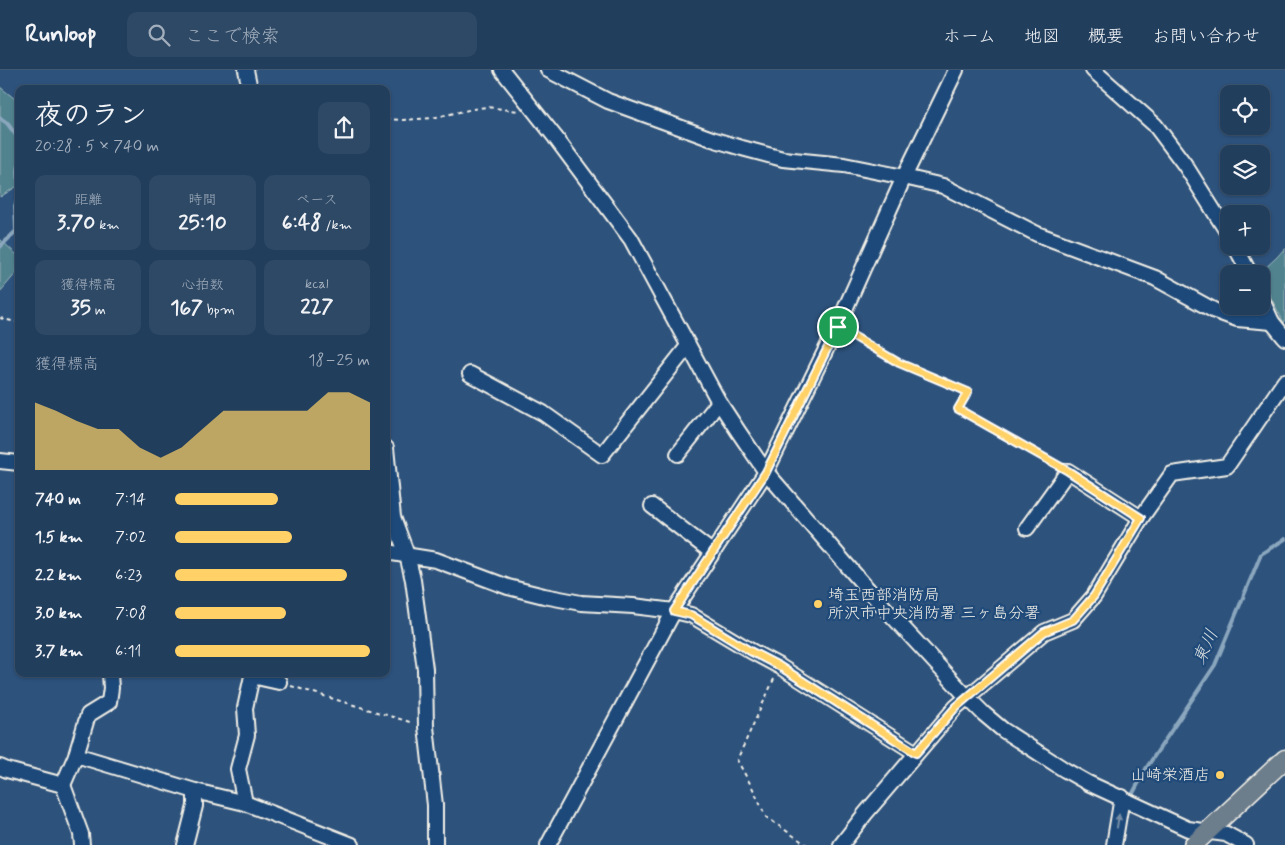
<!DOCTYPE html>
<html lang="ja">
<meta charset="utf-8">
<style>
body{margin:0;font-family:Mynerve,"Klee One",sans-serif;background:#2e4966;color:#f1f3f6;height:100vh;display:flex;flex-direction:column;font-size:19px;white-space:nowrap}
*{box-sizing:border-box;margin:0}
p{font-size:16px;color:#a2aebc}
.icon{flex:none;width:28px;height:28px;fill:none;stroke:currentColor;stroke-width:2;stroke-linecap:round;stroke-linejoin:round}
.map{position:relative;flex:1;overflow:hidden}
.panel{position:absolute;left:15px;top:15px;width:375px;height:592px;display:flex;flex-direction:column;background:#223e5d;border-radius:10px;box-shadow:0 1px 4px #0004,0 0 0 1px #3f5772}
.panel>*{flex:none}
.buttons{position:absolute;left:1220px;top:15px;display:grid;gap:10px}
.buttons a{display:grid;place-items:center;width:50px;height:50px;border-radius:10px;background:#223e5d;box-shadow:0 1px 4px #0004,0 0 0 1px #3f5772;font-size:25px}
.pin{position:absolute;display:grid;place-items:center;width:42px;height:42px;color:#fff;margin:-21px;border:2px solid #fff;border-radius:50%;box-shadow:0 1px 5px #0007}
.round{display:grid;place-items:center;flex:none;width:52px;height:52px;border-radius:10px;background:#2e4966}
.summary{display:flex;align-items:center;justify-content:space-between;height:85px;padding:0 20px}
h1{font-size:28px;font-weight:800;line-height:38px}
.metrics{display:grid;grid-template-columns:repeat(3,1fr);gap:8px;height:85px;padding:5px 20px}
.metrics div{display:grid;align-content:center;border-radius:10px;background:#2e4966;text-align:center}
.metrics b{font-size:21px;font-weight:800}
.metrics small{font-size:14px;font-weight:400}
.metrics p{font-size:14px}
.chart{height:140px;padding:10px 20px}
.chart p{display:flex;justify-content:space-between}
.chart svg{width:100%;height:90px;margin-top:5px;fill:#ffd166;opacity:.7}
ul{padding:0 20px;list-style:none;font-size:16px}
li{display:grid;grid-template-columns:80px 60px 1fr;align-items:center;height:38px}
li i{height:12px;border-radius:6px;background:#ffd166}
header{display:flex;align-items:center;gap:30px;box-sizing:border-box;height:70px;padding:0 25px;background:#223e5d;border-bottom:1px solid #3f5772}
header strong{font-size:24px}
nav{display:flex;gap:28px;margin-inline-start:auto;font-size:18px}
.search{width:350px;height:45px;background:#2e4966;display:flex;align-items:center;gap:12px;box-sizing:border-box;padding:0 18px;border-radius:10px;color:#a2aebc;font-size:19px}
.map>svg:first-child{display:block}
</style>
<header>
<strong>Runloop</strong>
<div class="search"><svg class="icon" aria-label="search" viewBox="0 0 24 24"><circle cx="10" cy="10" r="6"/><path d="M15 15l6 6"/></svg>ここで検索</div>
<nav><a>ホーム</a><a>地図</a><a>概要</a><a>お問い合わせ</a></nav>
</header>
<div class="map">
<svg width="1285" height="775" viewBox="0 0 1285 775">
<rect width="100%" height="100%" fill="#2d527c"/>
<filter id="ink" filterUnits="userSpaceOnUse"><feTurbulence type="fractalNoise" baseFrequency=".02" numOctaves="2"/><feDisplacementMap in="SourceGraphic" scale="10" xChannelSelector="R" yChannelSelector="G"/><feConvolveMatrix kernelMatrix="1 2 1 2 8 2 1 2 1" color-interpolation-filters="sRGB"/></filter>
<g filter="url(#ink)">
<g fill="#51838f" stroke="#a2babc">
<path d="M0,17L19,32V115L0,127Z"/>
<path d="M0,169L18,186L17,202L0,222Z"/>
<path d="M1285,178V251L1284,253L1269,224L1262,201L1277,187Z"/>
</g>
<g fill="none" stroke-linecap="round" stroke-linejoin="round">
<g stroke="#8ba7be" stroke-width="4">
<path d="M0,48L7,53L19,69"/>
<path d="M19,95L18,101L19,121"/>
<path d="M0,177L16,161L15,136L19,126"/>
<path d="M1124,751L1132,725L1147,697L1215,595L1261,484L1285,469"/>
</g>
<defs>
<g id="minor">
<path d="M246,0L250,19"/>
<path d="M502,0L555,67L631,169L719,332L738,361L766,402L871,523L968,628L984,644L1003,660L1065,700L1088,713L1188,759L1226,764L1246,775"/>
<path d="M548,0L608,31L712,69L742,78L783,89L844,95L904,107L943,116L1037,164L1155,208L1215,241L1237,249L1272,252"/>
<path d="M1093,0L1155,55L1185,95L1229,165"/>
<path d="M1235,176L1250,204"/>
<path d="M1261,228L1272,252L1285,268"/>
<path d="M470,304L543,343L602,385L688,276"/>
<path d="M386,378L393,447L407,485L413,510L425,599L426,657L435,735V775"/>
<path d="M678,384L719,332"/>
<path d="M0,391L19,393"/>
<path d="M652,436L713,483"/>
<path d="M1027,458L1068,401L1141,448"/>
<path d="M386,482L436,490L508,517L544,526L581,533L633,536L674,541L691,545L751,581L779,596L916,683"/>
<path d="M76,685L195,721L245,733L352,775"/>
<path d="M0,697L7,700L63,715L81,764L82,775"/>
<path d="M63,715L76,685L88,645L109,632L111,618L110,604"/>
<path d="M245,733L238,699L247,665L245,638L252,606L279,612"/>
<path d="M185,775L195,736V721"/>
<path d="M548,775L674,541L766,402L837,257L904,107L956,0"/>
<path d="M841,775L865,744L956,637L1044,562L1073,550L1094,526L1141,448L1172,404L1227,396L1285,311"/>
<path d="M1114,775L1122,727"/>
</g>
<path id="major" d="M1193,775L1285,689"/>
</defs>
<use href="#minor" stroke="#f4f1e8" stroke-width="18"/>
<use href="#major" stroke="#f4f1e8" stroke-width="21"/>
<g stroke="#f4f1e8" stroke-width="2" stroke-dasharray="4 4" stroke-linecap="butt">
<path d="M386,49L403,50L432,48L473,39L486,37L518,41"/>
<path d="M0,248L19,253"/>
<path d="M849,263L899,293L968,322L958,339L1057,395"/>
<path d="M774,609L737,690L753,719L766,747L807,775"/>
<path d="M291,616L413,653"/>
</g>
<use href="#minor" stroke="#1f4a7a" stroke-width="14"/>
<use href="#major" stroke="#6c7d8b" stroke-width="18"/>
</g>
<defs><path id="oneway-solid" d="M-6-.8H1V-3.2L6.5 0L1 3.2V.8H-6Z" transform="scale(1.25)"/></defs>
<use fill="#748da6" href="#oneway-solid" transform="translate(1118 751) rotate(-81)"/>
</g>
<g fill="none" stroke-linecap="round" stroke-linejoin="round" filter="url(#ink)">
<defs>
<path id="route" d="M838,257L899,293L968,322L958,339L1068,401L1141,448L1094,526L1073,550L1044,562L956,637L916,683L779,596L750,581L691,545L674,541L766,402Z"/>
</defs>
<use href="#route" stroke="#fff" stroke-width="10"/>
<use href="#route" stroke="#ffd166" stroke-width="6"/>
</g>
<g fill="#ffd166" stroke="#1f4a7a" stroke-width="2">
<circle cx="818" cy="534" r="5"/>
<circle cx="1220" cy="705" r="5"/>
</g>
<g text-anchor="middle" dominant-baseline="central" stroke-width="4.5" stroke-linejoin="round" paint-order="stroke">
<g font-size="16" fill="#f4f1e8" stroke="#1f4a7a" text-anchor="start">
<text x="828" y="525">埼玉西部消防局<tspan x="828" dy="18">所沢市中央消防署 三ヶ島分署</tspan></text>
<text x="1210" y="705" text-anchor="end">山崎栄酒店</text>
</g>
<g font-size="18" font-style="italic" fill="#dadfde" stroke="#1f4a7a">
<text transform="translate(1206 577) rotate(-65)">東川</text>
</g>
</g>
</svg>
<div class="buttons">
<a><svg class="icon" aria-label="locate" viewBox="0 0 24 24"><circle cx="12" cy="12" r="6"/><path d="M12 2v4M12 18v4M2 12h4M18 12h4"/></svg></a>
<a><svg class="icon" aria-label="layers" viewBox="0 0 24 24"><path d="M12 4l9 5-9 5-9-5zM3 14l9 5 9-5"/></svg></a>
<a>+</a>
<a>−</a>
</div>
<div class="pin" style="left:838px;top:257px;background:#1e9e55"><svg class="icon" aria-label="arrive" viewBox="0 0 24 24"><path d="M6 21V4h12l-3 4 3 4H6"/></svg></div>
<section class="panel">
<div class="summary"><div><h1>夜のラン</h1><p>20:28 · 5 × 740 m</p></div><a class="round"><svg class="icon" aria-label="share" viewBox="0 0 24 24"><path d="M12 15V3M7 8l5-5 5 5M5 13v7h14v-7"/></svg></a></div>
<div class="metrics">
<div><p>距離</p><b>3.70<small> km</small></b></div>
<div><p>時間</p><b>25:10</b></div>
<div><p>ペース</p><b>6:48<small> /km</small></b></div>
</div>
<div class="metrics">
<div><p>獲得標高</p><b>35<small> m</small></b></div>
<div><p>心拍数</p><b>167<small> bpm</small></b></div>
<div><p>kcal</p><b>227</b></div>
</div>
<div class="chart"><p><span>獲得標高</span>18–25 m</p>
<svg viewBox="0 0 160 44" preserveAspectRatio="none"><path d="M0 44V11L10 15L20 20L30 24L40 24L50 33L60 38L70 33L80 24L90 15L100 15L110 15L120 15L130 15L140 6L150 6L160 11V44z"/></svg>
</div>
<ul>
<li><b>740 m</b>7:14<i style="width:53%"></i></li>
<li><b>1.5 km</b>7:02<i style="width:60%"></i></li>
<li><b>2.2 km</b>6:23<i style="width:88%"></i></li>
<li><b>3.0 km</b>7:08<i style="width:57%"></i></li>
<li><b>3.7 km</b>6:11<i style="width:100%"></i></li>
</ul>
</section>
</div>
